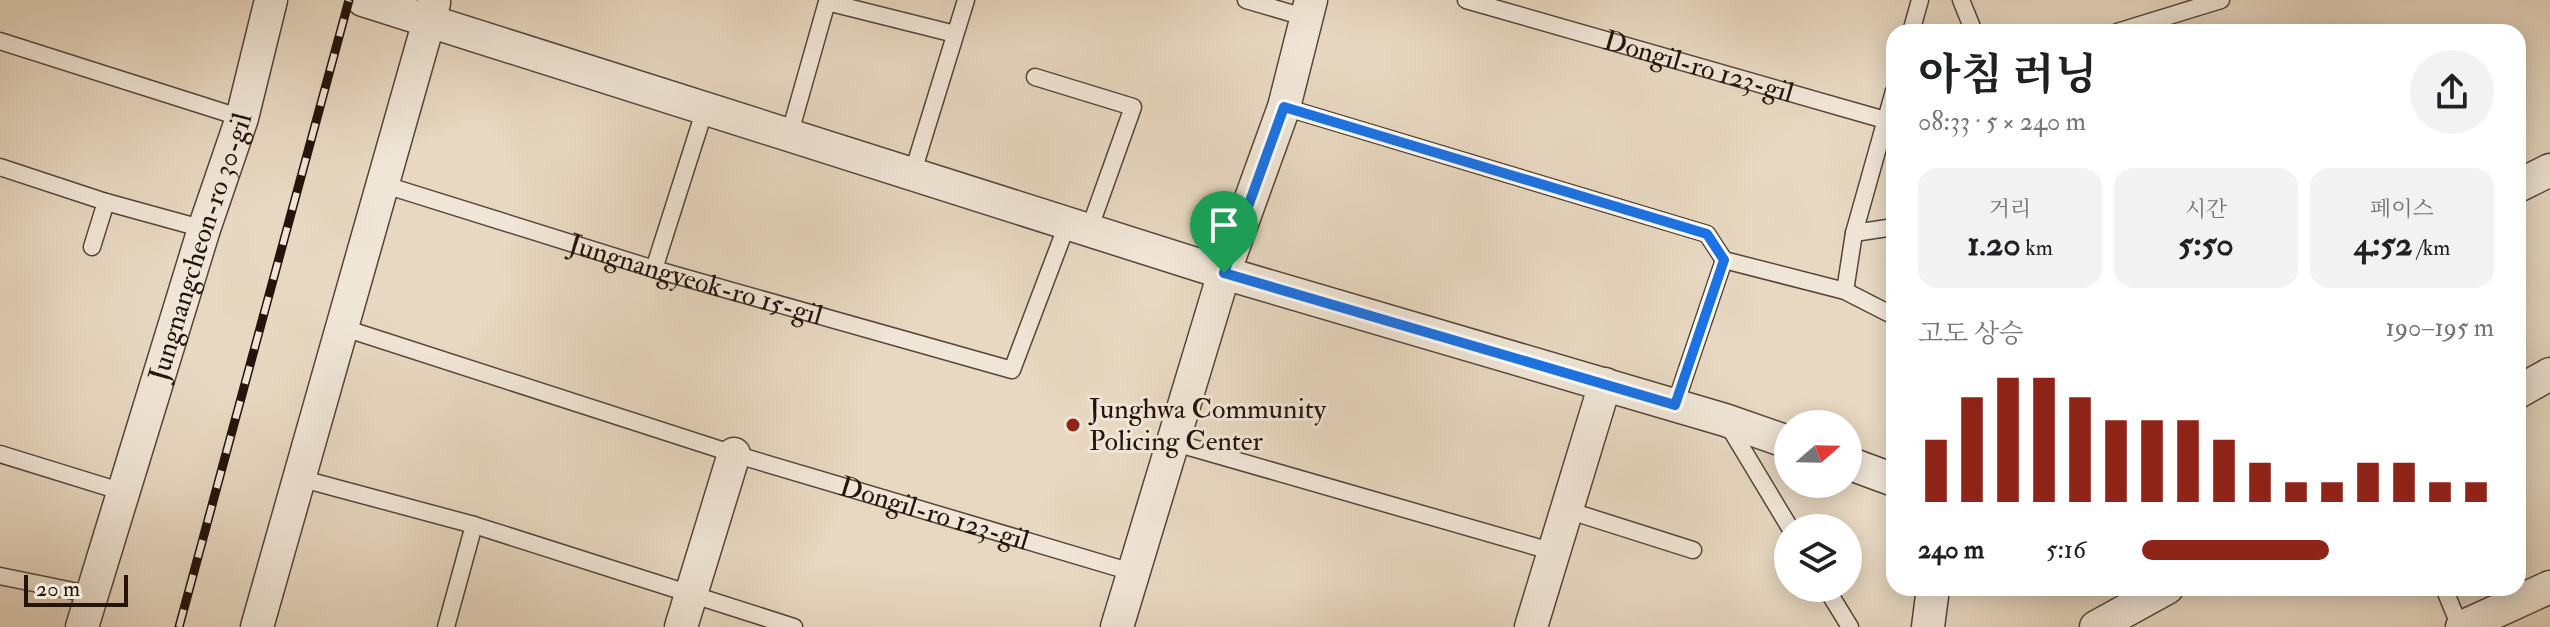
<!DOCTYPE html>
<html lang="ko">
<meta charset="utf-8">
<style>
body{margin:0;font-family:"IM FELL Double Pica","Noto Serif KR",serif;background:#f2f2f2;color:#202124;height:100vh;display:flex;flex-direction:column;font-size:30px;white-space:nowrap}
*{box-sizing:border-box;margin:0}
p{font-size:26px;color:#757577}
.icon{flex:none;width:44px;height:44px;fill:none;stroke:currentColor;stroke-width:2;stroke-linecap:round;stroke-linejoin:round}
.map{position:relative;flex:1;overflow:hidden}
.sheet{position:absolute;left:1886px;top:24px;width:640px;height:572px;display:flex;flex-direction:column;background:#fff;border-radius:24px;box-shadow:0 4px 20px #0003}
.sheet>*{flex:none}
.needle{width:52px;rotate:70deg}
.tools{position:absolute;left:1774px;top:410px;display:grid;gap:16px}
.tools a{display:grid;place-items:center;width:88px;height:88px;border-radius:50%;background:#fff;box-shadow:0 4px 20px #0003;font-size:40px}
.scale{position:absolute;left:24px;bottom:20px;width:104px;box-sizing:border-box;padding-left:8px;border:4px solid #24140b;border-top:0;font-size:22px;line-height:28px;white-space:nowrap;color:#24140b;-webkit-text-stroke:6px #f0e6d7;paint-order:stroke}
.pin{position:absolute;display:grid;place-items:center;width:68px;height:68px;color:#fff;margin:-82px -34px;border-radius:50% 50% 50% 0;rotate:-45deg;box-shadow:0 0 8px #0007}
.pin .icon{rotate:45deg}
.round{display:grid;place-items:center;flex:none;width:84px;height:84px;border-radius:42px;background:#f2f2f2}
.summary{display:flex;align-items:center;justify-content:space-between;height:136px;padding:0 32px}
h1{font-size:44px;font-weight:700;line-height:60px}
.metrics{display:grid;grid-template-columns:repeat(3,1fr);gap:12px;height:136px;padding:8px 32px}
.metrics div{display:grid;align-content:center;border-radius:20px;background:#f2f2f2;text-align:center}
.metrics b{font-size:34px;font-weight:700}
.metrics small{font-size:22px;font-weight:400}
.metrics p{font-size:22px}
.chart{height:224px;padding:16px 32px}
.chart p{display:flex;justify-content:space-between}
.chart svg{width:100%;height:144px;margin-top:8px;stroke:#8f2418;stroke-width:6}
ul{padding:0 32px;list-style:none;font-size:26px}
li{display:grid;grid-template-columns:128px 96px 1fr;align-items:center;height:60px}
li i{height:20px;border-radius:10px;background:#8f2418}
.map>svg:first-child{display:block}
</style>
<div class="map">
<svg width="2550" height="627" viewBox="0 0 2550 627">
<rect width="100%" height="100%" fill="#e8d8c1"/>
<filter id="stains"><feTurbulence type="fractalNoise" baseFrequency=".0025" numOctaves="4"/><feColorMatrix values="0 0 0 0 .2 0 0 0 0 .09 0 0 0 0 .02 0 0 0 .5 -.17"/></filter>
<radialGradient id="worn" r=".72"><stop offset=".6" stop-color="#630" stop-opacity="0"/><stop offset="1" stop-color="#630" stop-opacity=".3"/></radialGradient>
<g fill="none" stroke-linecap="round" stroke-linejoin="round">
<defs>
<g id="lane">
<path d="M1246,0L1304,17"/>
<path id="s1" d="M1466,0L1885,120"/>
<path d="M1961,0L1974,32"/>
<path d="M1911,32L1920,0"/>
<path d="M2117,32L2221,0"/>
<path d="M0,41L242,118"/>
<path d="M1035,77L1133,107L1089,230"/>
<path d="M1284,107L1707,234L1724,260L1845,291L1894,316"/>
<path d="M789,136L827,2L955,34"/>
<path d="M0,167L106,202L204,229"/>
<path d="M912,175L966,0"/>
<path id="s2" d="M382,184L654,269L1012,370L1068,222"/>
<path d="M1854,233L1894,227"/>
<path d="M92,247L106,202"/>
<path d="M654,269L705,109"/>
<path d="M1845,291L1854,233L1894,91"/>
<path id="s3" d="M341,327L734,454L1135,573"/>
<path d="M1675,405L1724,260"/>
<path d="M1728,425L1790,528"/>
<path d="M1172,442L1554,552"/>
<path d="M0,454L123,492"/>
<path d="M299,478L474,525L794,627"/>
<path d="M1567,510L1693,550"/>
<path d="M0,576L93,595"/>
<path d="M1826,588L1850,627"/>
<path d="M2444,588L2460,627"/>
<path d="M446,627L474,525"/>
</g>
<g id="street">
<path d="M363,0L1224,273L1725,420L1788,442"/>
<path d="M2518,186L2550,170"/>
<path d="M2518,392L2550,374"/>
<path d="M1848,463L1894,480"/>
<path id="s4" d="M82,627L204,229L242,118L271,0"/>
<path d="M257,627L434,3"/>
<path d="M681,627L734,454"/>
<path d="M1117,627L1224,273L1284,107L1311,0"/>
<path d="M1531,627L1605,384"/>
<path d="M1928,627L1933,588"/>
<path d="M2096,627L2167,588"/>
<path d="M2462,627L2550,587"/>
</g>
</defs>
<use href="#lane" stroke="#554538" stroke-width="19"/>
<use href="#street" stroke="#554538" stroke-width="35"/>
<use href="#lane" stroke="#f0e6d7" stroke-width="16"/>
<use href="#street" stroke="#f0e6d7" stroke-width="32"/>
<defs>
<path id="rail" d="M179,627L349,0"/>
</defs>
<use href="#rail" stroke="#24140b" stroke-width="9"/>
<use href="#rail" stroke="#f0e6d7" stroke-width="6" stroke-dasharray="18" stroke-linecap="butt"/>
</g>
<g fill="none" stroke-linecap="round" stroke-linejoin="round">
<defs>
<path id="route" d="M1284,107L1707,234L1724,260L1675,405L1224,273Z"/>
</defs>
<use href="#route" stroke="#fff" stroke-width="16"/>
<use href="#route" stroke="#1a73e8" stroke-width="10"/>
</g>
<circle fill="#8f2418" stroke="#f0e6d7" stroke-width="3" cx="1073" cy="425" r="8"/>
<g text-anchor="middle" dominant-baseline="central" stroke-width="6" stroke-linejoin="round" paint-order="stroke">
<g font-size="28" fill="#24140b" stroke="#f0e6d7">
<text stroke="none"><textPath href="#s1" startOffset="242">Dongil-ro 123-gil</textPath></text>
<text stroke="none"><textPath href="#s4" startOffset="398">Jungnangcheon-ro 30-gil</textPath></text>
<text stroke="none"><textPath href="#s2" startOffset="328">Jungnangyeok-ro 15-gil</textPath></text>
<text stroke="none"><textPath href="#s3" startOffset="622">Dongil-ro 123-gil</textPath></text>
</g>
<g font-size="28" fill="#24140b" stroke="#f0e6d7" text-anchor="start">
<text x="1089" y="409">Junghwa Community<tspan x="1089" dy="32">Policing Center</tspan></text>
</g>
</g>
<rect width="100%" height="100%" filter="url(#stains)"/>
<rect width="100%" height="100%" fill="url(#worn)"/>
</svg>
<div class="tools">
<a><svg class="needle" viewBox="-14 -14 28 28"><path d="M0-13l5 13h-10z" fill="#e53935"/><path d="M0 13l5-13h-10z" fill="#757577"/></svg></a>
<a><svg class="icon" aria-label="layers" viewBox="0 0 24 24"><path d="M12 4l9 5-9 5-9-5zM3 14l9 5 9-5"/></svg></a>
</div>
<div class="scale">20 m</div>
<div class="pin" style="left:1224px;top:273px;background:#1e9e55"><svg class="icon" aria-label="arrive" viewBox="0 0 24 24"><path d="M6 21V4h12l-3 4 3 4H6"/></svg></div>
<section class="sheet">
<div class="summary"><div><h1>아침 러닝</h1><p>08:33 · 5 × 240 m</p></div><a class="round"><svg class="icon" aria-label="share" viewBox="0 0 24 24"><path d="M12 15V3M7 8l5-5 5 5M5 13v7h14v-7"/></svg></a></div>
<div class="metrics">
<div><p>거리</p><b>1.20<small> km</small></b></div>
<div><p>시간</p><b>5:50</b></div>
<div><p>페이스</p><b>4:52<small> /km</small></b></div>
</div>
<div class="chart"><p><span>고도 상승</span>190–195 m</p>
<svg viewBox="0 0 160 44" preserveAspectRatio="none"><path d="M5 44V25M15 44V12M25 44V6M35 44V6M45 44V12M55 44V19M65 44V19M75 44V19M85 44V25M95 44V32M105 44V38M115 44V38M125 44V32M135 44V32M145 44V38M155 44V38"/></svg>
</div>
<ul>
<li><b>240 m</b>5:16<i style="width:53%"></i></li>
</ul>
</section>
</div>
